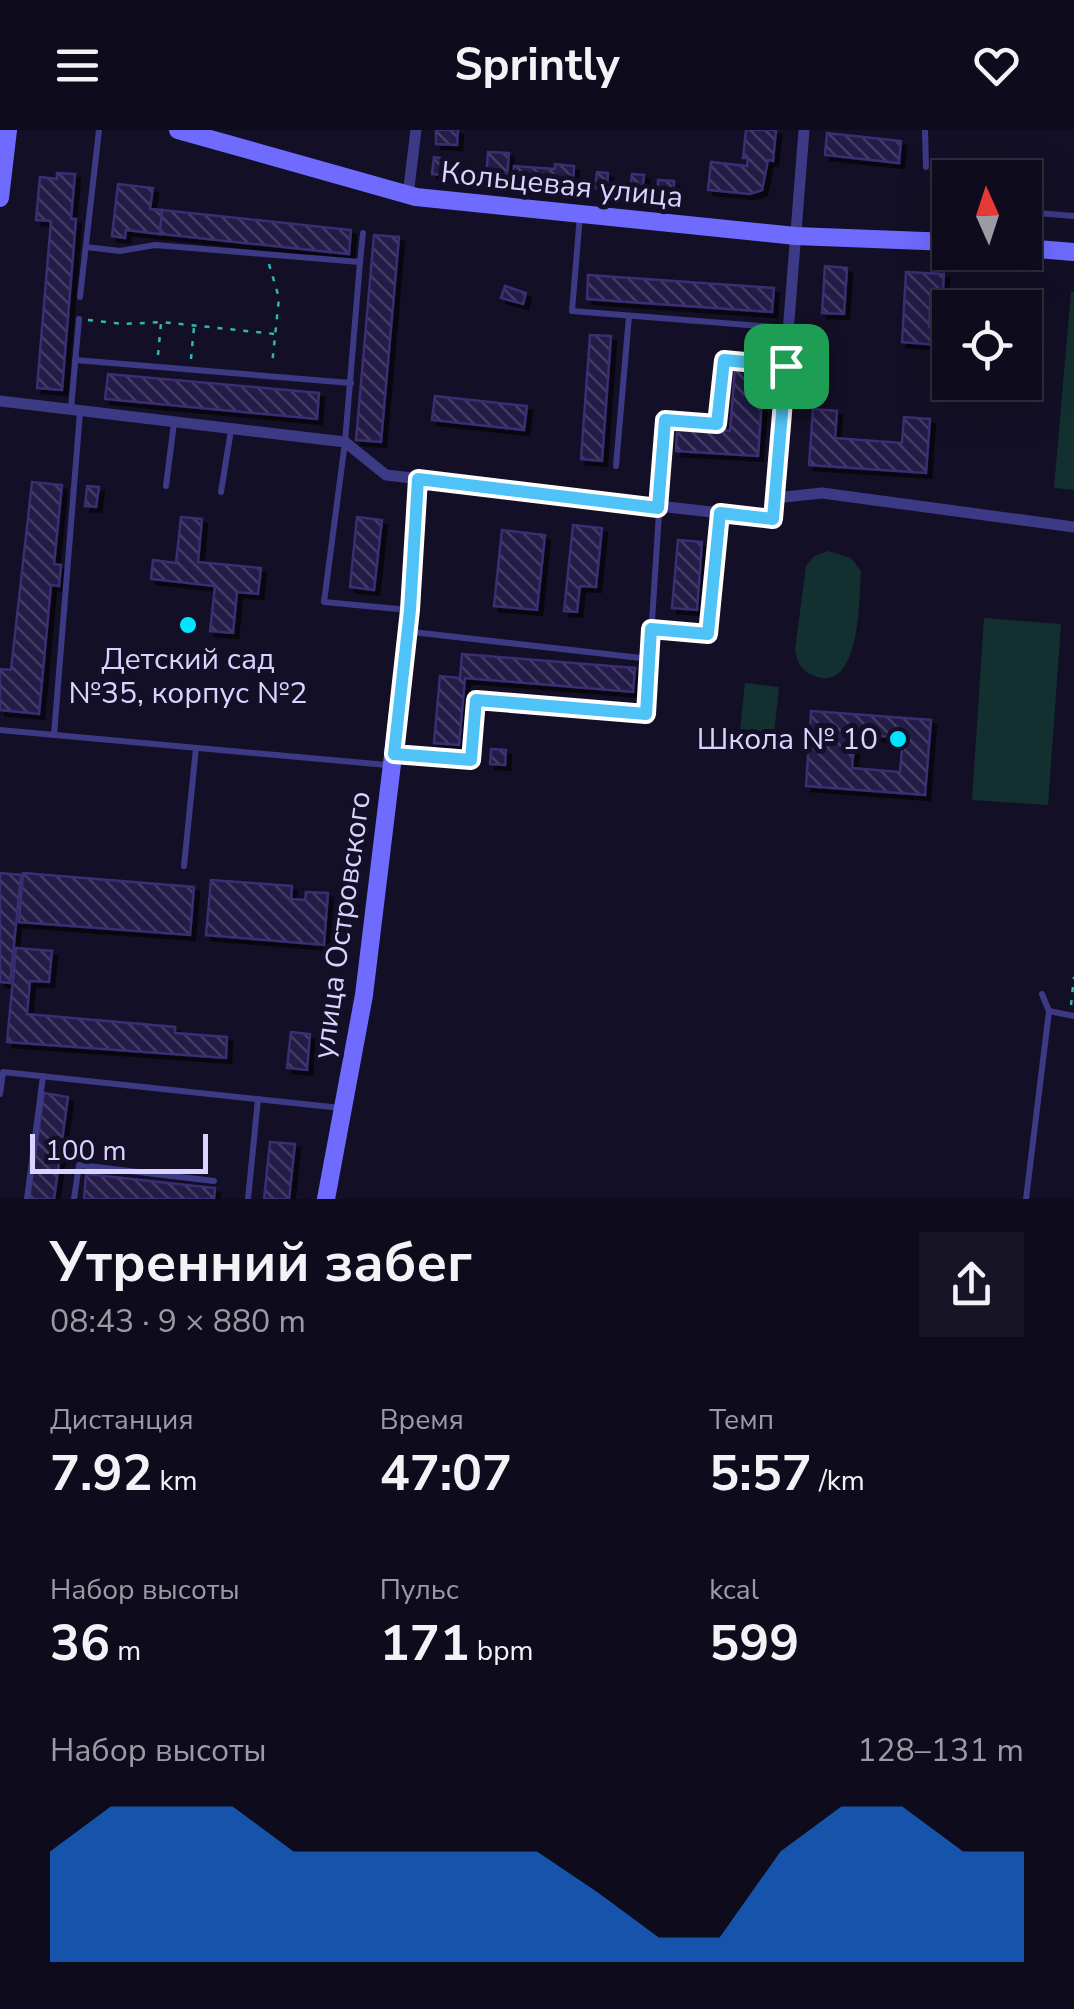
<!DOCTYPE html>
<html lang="ru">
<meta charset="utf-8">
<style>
body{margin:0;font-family:"Nunito Sans",sans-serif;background:#171425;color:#f1f3f6;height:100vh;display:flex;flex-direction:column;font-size:38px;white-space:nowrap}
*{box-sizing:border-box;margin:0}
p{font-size:32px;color:#9b9ba3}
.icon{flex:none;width:55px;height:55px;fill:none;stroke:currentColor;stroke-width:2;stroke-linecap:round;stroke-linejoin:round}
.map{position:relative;height:1069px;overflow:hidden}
.side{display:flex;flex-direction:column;background:#0e0b1c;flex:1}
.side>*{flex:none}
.needle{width:65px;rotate:357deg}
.tools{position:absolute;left:932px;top:30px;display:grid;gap:20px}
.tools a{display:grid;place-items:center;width:110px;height:110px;border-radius:0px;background:#0e0b1c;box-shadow:0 10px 40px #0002,0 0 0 2px #2e2b3b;font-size:50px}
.scale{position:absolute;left:30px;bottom:25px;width:178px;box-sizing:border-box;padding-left:10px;border:5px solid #d9d4ff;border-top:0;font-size:28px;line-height:35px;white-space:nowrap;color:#d9d4ff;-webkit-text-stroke:8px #130f26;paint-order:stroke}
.pin{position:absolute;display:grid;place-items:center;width:85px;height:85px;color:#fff;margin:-42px;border-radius:20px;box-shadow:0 5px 15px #0006}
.round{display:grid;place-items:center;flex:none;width:105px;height:105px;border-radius:0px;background:#171425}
.head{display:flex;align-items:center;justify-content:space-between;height:170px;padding:0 50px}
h1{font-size:55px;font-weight:700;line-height:75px}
.metrics{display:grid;grid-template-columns:repeat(3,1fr);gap:15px;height:170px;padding:10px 50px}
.metrics div{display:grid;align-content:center}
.metrics b{font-size:50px;font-weight:700}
.metrics small{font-size:28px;font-weight:400}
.metrics p{font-size:28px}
.chart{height:280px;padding:20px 50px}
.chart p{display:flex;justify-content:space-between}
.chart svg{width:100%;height:180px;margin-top:10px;fill:#1a73e8;opacity:.7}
header{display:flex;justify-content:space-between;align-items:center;height:130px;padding:0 50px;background:#0e0b1c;font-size:45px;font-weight:700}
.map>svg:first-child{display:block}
</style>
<header><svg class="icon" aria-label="menu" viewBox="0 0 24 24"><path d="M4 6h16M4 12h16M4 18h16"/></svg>Sprintly<svg class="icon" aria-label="heart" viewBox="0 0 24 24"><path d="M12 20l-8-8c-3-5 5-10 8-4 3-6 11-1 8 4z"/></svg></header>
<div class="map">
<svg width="1074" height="1069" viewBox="0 0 1074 1069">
<defs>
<pattern id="building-back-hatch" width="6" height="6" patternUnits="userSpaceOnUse" patternTransform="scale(2.5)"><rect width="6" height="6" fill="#241b47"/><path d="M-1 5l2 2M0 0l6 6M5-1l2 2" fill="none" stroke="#433b63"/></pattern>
<filter id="shadow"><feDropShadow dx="5" dy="5" stdDeviation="0" flood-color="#0009"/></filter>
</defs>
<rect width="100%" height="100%" fill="#130f26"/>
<g fill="#12302f">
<path d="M1071,162H1074V360L1054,358Z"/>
<path d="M828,421L851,428L861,441C859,469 861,567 812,545C801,540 797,532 795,520L806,436L814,426Z"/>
<path d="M984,488L1061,494L1048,675L972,670Z"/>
<path d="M745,553L779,557L773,613L739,609Z"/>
</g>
<g fill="url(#building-back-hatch)" stroke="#3b2d73" stroke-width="2.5" fill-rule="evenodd" filter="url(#shadow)">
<path d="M436,0H458L457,15L436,14Z"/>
<path d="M746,0H776L773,31L768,30L762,60L750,64L708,60L711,32L747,36L748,28H743Z"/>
<path d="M827,3L901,11L899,33L825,25Z"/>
<path d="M488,22L509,23L507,48L486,47Z"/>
<path d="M434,27L447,29L445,45L432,44Z"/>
<path d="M555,34L574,36L573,56L513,51L514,36L555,39Z"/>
<path d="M597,42L608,43L607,59L595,58Z"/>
<path d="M57,43L75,44L71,89H76L62,260L37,258L51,91L36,90L40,47L57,49Z"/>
<path d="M632,44L644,45L642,62L630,60Z"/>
<path d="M658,50L674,51V64L658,63Z"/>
<path d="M118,54L153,58L150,79L162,80L160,104L126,100L125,108L112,106Z"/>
<path d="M162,80L351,100L349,124L160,104Z"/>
<path d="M374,105L399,107L381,312L356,310Z"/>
<path d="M825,136L847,138L844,184L822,183Z"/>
<path d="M906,142L944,144L943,160L931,159L929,197L939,198V215L902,212Z"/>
<path d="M588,145L774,158L772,182L587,169Z"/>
<path d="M505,156L526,163L523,174L501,168Z"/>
<path d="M590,205L611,206L602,331L581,329Z"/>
<path d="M735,238L764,240L758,326L676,321L677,297L730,301Z"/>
<path d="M108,244L319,263L317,289L105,269Z"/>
<path d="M435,266L527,276L524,300L432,290Z"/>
<path d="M813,279L837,281L835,308L902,313L904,287L930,289L926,343L809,335Z"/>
<path d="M32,352L62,355L54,434L61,435L59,456L51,455L39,584L0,580V539L11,540Z"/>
<path d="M87,356L99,357L96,377L85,376Z"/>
<path d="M181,387L202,389L198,432L261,438L258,464L237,462L233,503L210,501L215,456L151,449L153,430L176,433Z"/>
<path d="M357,387L382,390L374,460L350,457Z"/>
<path d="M573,395L602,398L596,457L580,456L577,482L564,481Z"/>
<path d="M502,400L545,405L537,480L494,476Z"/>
<path d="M678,410L702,412L697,480L672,478Z"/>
<path d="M462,524L635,538L633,562L465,548L459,615L434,613L440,546L460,548Z"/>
<path d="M811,581L931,590L925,665L806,656ZM855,604L903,608L900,642L852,638Z"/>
<path d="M491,619L506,620L505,635L490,634Z"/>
<path d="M0,743L21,745L10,853L0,852Z"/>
<path d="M23,743L194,757L190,805L19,792Z"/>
<path d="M211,750L292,756L291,769L305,770L306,762L328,763L324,815L206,805Z"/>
<path d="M16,818L52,821L49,852L30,851L27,884L175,897V903L227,907L226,928L7,912Z"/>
<path d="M291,902L310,904L307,940L287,938Z"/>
<path d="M44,963L68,967L54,1069H29Z"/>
<path d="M270,1012L295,1014L289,1069H264Z"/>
<path d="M86,1044L215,1058L214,1069H84Z"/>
</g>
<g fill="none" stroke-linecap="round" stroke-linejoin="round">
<g stroke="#2fb8b0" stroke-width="2.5" stroke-dasharray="5 8" stroke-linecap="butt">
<path d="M269,134L279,168L272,235"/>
<path d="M88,190L124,194L161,192L275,204"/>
<path d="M158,225L161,193"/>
<path d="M191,229L194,197"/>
<path d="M1071,875L1074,847"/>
</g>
<g stroke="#3d3a85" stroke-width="6">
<path d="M925,0L926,37"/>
<path d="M1025,82L1074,86"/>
<path d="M580,85L572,181L787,198"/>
<path d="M86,117L120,121L155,115L360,132L345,312L324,472L409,480"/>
<path d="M360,132L363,103"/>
<path d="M80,167L99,0"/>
<path d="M75,230L351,253"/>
<path d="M71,278L79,189"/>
<path d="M616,336L629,186"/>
<path d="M166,356L174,293"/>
<path d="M221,362L231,300"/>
<path d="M651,499L709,504L720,383"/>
<path d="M412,502L650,529"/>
<path d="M0,600L387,635"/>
<path d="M54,605L80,282"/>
<path d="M395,624L471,631L476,570L646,584L665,290L717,294L724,230L785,236"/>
<path d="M184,736L196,618"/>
<path d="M1049,881L1074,886"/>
<path d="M0,964L3,942L341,978"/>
<path d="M27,1069L43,946"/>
<path d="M74,1069L79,1035L214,1051"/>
<path d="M248,1069L258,969"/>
<path d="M1026,1069L1049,881L1042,864"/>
</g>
<g stroke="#3d3a85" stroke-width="11">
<path d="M408,65L416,0"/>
<path d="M0,271L345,312L386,345L773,389L775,368L822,363L1074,397"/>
<path d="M775,368L804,0"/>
</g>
<g stroke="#6f6bff" stroke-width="18">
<path d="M178,0L416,67L796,106L950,112"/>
<path d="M0,68L8,0"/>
<path d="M1025,118L1074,122"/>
<path d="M326,1069L364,865L408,502L418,349"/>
</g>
</g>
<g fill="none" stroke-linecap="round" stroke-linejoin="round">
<defs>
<path id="route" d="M724,230L786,236L773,389L720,383L708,504L651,499L646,584L476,570L471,630L394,624L410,480L418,349L658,378L665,290L717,294Z"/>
</defs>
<use href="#route" stroke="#fff" stroke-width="20"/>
<use href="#route" stroke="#4fc3f7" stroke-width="12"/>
</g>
<g fill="#00e5ff" stroke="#130f26" stroke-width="4">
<circle cx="188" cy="495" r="10"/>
<circle cx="898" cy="609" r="10"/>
</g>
<g text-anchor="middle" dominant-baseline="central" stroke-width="10" stroke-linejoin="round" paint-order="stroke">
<g font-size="30" fill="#d9d4ff" stroke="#130f26">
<text transform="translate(562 55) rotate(6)">Кольцевая улица</text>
<text transform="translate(342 795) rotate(-82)">улица Островского</text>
</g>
<g font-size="30" fill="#d9d4ff" stroke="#130f26">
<text x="188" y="529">Детский сад<tspan x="188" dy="34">№35, корпус №2</tspan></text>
<text x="878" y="609" text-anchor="end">Школа № 10</text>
</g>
</g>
</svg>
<div class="tools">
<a><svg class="needle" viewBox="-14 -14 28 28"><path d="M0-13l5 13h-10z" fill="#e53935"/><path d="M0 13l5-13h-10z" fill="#9b9ba3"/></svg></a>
<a><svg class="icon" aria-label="locate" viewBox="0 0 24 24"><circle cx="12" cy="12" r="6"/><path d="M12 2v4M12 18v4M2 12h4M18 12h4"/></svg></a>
</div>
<div class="scale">100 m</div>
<div class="pin" style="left:786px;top:236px;background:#1e9e55"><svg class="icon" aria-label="arrive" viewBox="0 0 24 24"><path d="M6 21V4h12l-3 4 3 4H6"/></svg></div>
</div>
<section class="side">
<div class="head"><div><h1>Утренний забег</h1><p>08:43 · 9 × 880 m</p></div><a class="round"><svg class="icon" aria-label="share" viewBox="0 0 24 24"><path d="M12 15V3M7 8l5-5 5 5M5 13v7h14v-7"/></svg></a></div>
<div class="metrics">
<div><p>Дистанция</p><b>7.92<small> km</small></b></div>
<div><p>Время</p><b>47:07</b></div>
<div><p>Темп</p><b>5:57<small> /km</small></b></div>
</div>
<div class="metrics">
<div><p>Набор высоты</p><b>36<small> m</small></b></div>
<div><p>Пульс</p><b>171<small> bpm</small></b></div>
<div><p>kcal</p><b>599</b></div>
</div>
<div class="chart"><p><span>Набор высоты</span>128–131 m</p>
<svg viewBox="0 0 160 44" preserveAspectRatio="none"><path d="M0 44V17L10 6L20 6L30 6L40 17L50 17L60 17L70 17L80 17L90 27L100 38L110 38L120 17L130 6L140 6L150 17L160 17V44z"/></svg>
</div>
</section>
